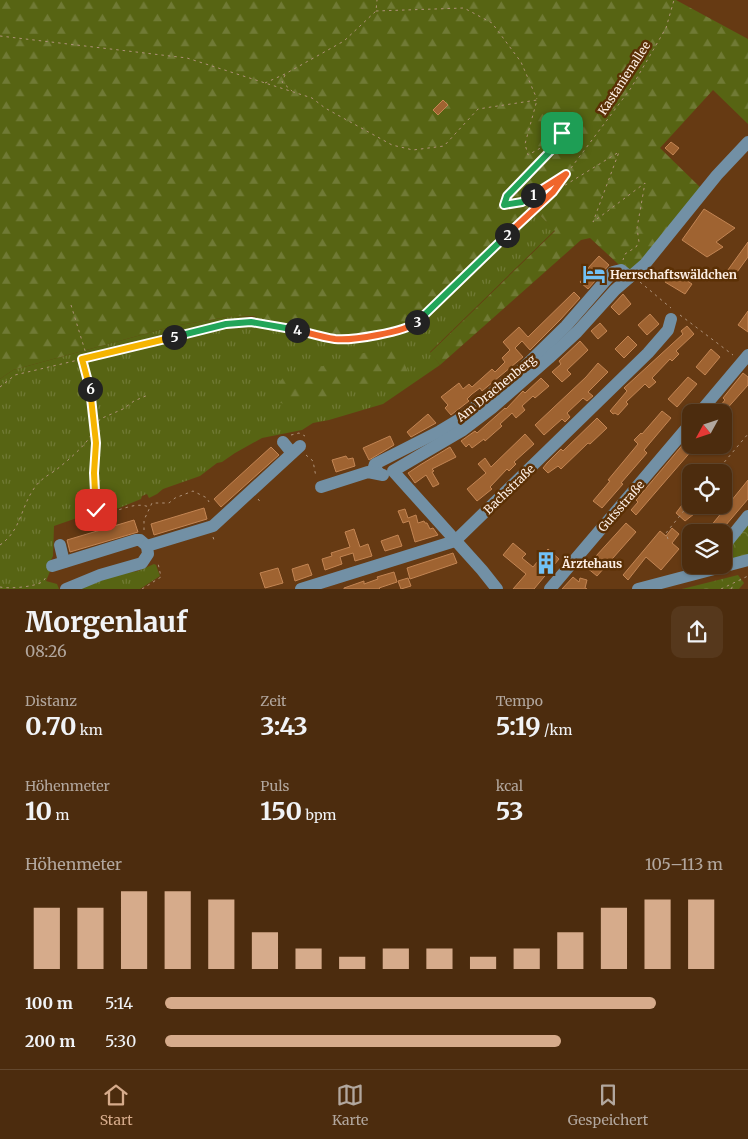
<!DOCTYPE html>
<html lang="de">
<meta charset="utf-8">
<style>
body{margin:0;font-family:Merriweather,serif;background:#56381c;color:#f1f3f6;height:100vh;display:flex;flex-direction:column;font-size:19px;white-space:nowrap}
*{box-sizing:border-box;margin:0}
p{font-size:16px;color:#b2a79e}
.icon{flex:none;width:28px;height:28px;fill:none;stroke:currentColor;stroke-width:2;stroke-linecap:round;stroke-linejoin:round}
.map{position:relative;height:589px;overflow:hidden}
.panel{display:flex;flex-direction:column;background:#4c2c0e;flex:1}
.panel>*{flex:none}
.needle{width:32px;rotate:230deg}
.tools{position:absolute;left:682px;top:404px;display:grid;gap:10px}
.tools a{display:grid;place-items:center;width:50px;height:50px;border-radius:10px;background:#4c2c0e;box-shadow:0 1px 4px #0004,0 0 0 1px #63482e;font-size:25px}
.pin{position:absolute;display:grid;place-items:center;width:42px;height:42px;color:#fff;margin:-21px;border-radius:10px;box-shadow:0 2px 8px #0006}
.km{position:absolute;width:25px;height:25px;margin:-12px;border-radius:50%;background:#222;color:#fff;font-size:14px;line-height:25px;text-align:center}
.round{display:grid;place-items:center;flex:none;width:52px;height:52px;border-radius:10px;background:#56381c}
.summary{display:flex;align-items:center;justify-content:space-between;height:85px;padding:0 25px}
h1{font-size:28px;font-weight:700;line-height:38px}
.metrics{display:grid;grid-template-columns:repeat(3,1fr);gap:8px;height:85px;padding:5px 25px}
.metrics div{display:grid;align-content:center}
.metrics b{font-size:25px;font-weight:700}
.metrics small{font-size:14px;font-weight:400}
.metrics p{font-size:14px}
.chart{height:140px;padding:10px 25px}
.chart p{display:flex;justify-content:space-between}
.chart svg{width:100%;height:90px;margin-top:5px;stroke:#d6ab8b;stroke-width:6}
ul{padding:0 25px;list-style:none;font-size:16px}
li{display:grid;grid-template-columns:80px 60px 1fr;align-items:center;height:38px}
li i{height:12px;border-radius:6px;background:#d6ab8b}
.tab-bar{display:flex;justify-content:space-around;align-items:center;height:70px;border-top:1px solid #63482e;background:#4c2c0e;font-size:14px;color:#b2a79e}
.tab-bar a{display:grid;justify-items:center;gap:2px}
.tab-bar .active{color:#d6ab8b}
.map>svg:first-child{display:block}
</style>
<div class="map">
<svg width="748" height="589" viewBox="0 0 748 589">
<defs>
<pattern id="grass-tufts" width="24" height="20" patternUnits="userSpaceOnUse" patternTransform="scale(1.25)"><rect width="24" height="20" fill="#576413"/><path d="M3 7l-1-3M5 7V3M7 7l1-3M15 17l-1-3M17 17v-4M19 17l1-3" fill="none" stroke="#707a35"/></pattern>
<pattern id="forest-firs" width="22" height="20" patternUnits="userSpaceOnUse" patternTransform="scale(1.25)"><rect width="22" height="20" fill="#576413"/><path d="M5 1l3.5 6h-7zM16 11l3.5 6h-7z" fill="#707a35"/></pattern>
<pattern id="park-crowns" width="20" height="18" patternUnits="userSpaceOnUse" patternTransform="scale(1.25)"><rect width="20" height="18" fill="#576413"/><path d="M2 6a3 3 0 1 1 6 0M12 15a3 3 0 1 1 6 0" fill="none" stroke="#707a35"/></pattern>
</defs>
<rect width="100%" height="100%" fill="#663a13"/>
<g fill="url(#grass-tufts)">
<path d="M531,207L555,230L430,352L440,365L383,404L329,420L313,423L302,430L262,438L235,453L222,462L217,463L200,476L163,489L157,494L149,498L147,494L142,496L141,499L119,508L97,511L54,526L53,556L49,564L51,569L46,581L57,584L59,589H0V379L13,370L174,326L233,316L411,323Z"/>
<path d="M154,564L156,565L160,576L140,589H79L116,575L138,571Z"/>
</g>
<g fill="url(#forest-firs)">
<path d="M0,0H676L748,39V124L713,90L660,148L703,190L629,274L590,238L581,240L440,365L430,353L555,231L532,207L411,323L380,331L341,336L253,316H233L174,326L13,370L0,379Z"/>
<path d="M386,348L403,352L407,358L405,365L411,380L396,387L375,384L363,386L357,384L347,388L332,397L287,405L278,402L272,394L269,385L276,386L283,378H293L307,369L323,366L350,356Z"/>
</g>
<g fill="url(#park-crowns)">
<path d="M748,522V555L724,562V552Z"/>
<path d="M738,575L744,583L739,589H682Z"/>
</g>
<g fill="#9f6331" stroke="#c38553">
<path d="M443,100L448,105L438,115L433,110Z"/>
<path d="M671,142L679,148L673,155L665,148Z"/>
<path d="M704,209L735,228L716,242L723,247L707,257L682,240Z"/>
<path d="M748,242V257L732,279L725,274Z"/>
<path d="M599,256L609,265L588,289L580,282L590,270L588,268Z"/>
<path d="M672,271L692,284L685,294L665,282Z"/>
<path d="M574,292L580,298L560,320L530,350L522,341L515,348L523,357L482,391L480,388L472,394L467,399L469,401L451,415L445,408L448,405L441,397L459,383L463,389L469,384L472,387L492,369L495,372L505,362L502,358L510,350L503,342L519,327L528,337Z"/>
<path d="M623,294L631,304L619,315L611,307Z"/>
<path d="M748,311V332L738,325Z"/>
<path d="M650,314L659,324L647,335L638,325Z"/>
<path d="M600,323L607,331L598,339L591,331Z"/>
<path d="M687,326L694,334L676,351L679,354L672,361L670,359L652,378L656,382L649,388L645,384L626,402L628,404L618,415L615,413L613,414L610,411L627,391L624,388L683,334L681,331Z"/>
<path d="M628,336L637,345L624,358L615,349Z"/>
<path d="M580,341L588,350L567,370L571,374L562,382L552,372L561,364L559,361Z"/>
<path d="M711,349L720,357L705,375L696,367Z"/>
<path d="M598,363L608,372L588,392L593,396L587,401L583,398L567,413L570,417L565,422L562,419L544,435L535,425L586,377Z"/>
<path d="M743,373L748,377V385L724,412H715L725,400L723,398Z"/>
<path d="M688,377L697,384L677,407L668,399Z"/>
<path d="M541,378L549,386L535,398L533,396L522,406L525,410L516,418L512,413L500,424L502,426L485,441L484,439L472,448L469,444L466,447L461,441L475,431L477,433L505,408L506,409L523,391L525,393Z"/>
<path d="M662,411L671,418L644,450L647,453L621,483L623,484L602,508L593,501L610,481L608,480L638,444L634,440L641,433L642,434Z"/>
<path d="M428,414L436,423L411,437L407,432Z"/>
<path d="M597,418L607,428L590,444L588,443L561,469L558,466L548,473L543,468L547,463L561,449L563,451Z"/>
<path d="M525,434L534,444L514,462L516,464L509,471L507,469L490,487L492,489L477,501L467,489L486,473L478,464L485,458L491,467Z"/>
<path d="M390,436L394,445L369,460L363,448Z"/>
<path d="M691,440V445H696L693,449L636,515L631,510L638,502L636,500L685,442L687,444Z"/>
<path d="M271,447L279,455L221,507L214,499Z"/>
<path d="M450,447L456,457L432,469L434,471L432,472L439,484L433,487L426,475L415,483L408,473L420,465Z"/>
<path d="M346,456L348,459L353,458L355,466L336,472L332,460Z"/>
<path d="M748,480V499L720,532H706Z"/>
<path d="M682,505L694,514L685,521L676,513Z"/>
<path d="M204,508L207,519L154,535L151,524Z"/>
<path d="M405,509L408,518L416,515L418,523L424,521L425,523H427L430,529L433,528L438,535L415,542L409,521L403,523L398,511Z"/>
<path d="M134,520L138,532L70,552L67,540Z"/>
<path d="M626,523L636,532L597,576L586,567Z"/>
<path d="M672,528L679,534L672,543L679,549L661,570L646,557L628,580L623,575L660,531L666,536Z"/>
<path d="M354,529L360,547L368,544L372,556L355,561L353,553L340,557L342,564L325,570L322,559L332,556L331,553L350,547L345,532Z"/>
<path d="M398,535L402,546L385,551L381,541Z"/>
<path d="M513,543L526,554L522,558L533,567L548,549L559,559L534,589H513L526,574L503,555Z"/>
<path d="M453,553L457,563L410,579L407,568Z"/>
<path d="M308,564L312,575L295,581L292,569Z"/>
<path d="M278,568L283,583L265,588L260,573Z"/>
<path d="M394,572L397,582L379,588L380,589H344V588L364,581V584L378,579L377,577Z"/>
<path d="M573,577L579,582L580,578L587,580L585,588L587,589H562Z"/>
<path d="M408,578L411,586L401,589L398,581Z"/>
</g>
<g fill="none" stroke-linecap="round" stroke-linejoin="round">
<g stroke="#af9279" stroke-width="1" stroke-dasharray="2.5 4" stroke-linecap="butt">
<path d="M376,11L464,8L492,23L521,62L537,99"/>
<path d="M0,36L187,58L312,98L325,108L392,145L413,150L444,146L478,109L537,100L525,144L528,155L555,140L562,133L559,141L507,196L505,205L522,202L566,175"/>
<path d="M285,75L282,82L292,91"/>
<path d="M265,83L285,74L344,41L376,11L377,0"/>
<path d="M554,192L619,152L593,222L645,183L637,228L639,242L636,247L625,254L623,260"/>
<path d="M640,282L671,308"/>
<path d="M71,305L87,357"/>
<path d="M680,315L733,355"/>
<path d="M0,387L15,375L226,325L251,322L340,339L375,335L413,326L553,192L631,88L666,28L674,0"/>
<path d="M95,427L100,419L123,409L134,401L148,395"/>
<path d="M94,431L95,507L97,512C115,516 132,500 149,507"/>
<path d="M291,435L299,433L305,436"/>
<path d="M306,455L313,461L316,477"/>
<path d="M716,472L748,434"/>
<path d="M258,499L262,504"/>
<path d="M144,530V520L152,503H169L175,498L193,491L207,498L209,502"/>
<path d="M213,537L215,543"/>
<path d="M668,539L666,533L691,502"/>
<path d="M0,545C21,530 20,510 33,490C39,480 47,476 56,470C66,462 89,443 93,431C97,419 86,374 82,359"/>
<path d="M0,587C9,589 34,587 42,582C45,580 45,578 47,575"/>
<path d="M142,589L161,577L158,563"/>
<path d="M721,589L748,576"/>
<path d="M731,589L734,584"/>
</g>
<g stroke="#7290a5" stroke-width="12">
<path d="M700,412L748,355"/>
<path d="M283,442L292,453"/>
<path d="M379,473L374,467L375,464L440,431L460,419L519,372L566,326L613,272L621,270L630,277"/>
<path d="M321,487L368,472L383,475"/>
<path d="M60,545L64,562"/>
<path d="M724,546L748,516"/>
<path d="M52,566L136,540H140L147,546"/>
<path d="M66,589L100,575L142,563L148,554L147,546L213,526L300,446"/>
<path d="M301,589L455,541L648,353L668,330L671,319"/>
<path d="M497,589L482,570L393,471L463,430L492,408L549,358L577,332L615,290L645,264L717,175L748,142"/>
<path d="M550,589L691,423"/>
<path d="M638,589L748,560"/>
</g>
</g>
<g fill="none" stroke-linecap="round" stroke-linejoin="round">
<defs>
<path id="split-1" d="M533,195L522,202L504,205L507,196L560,141L562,133"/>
<path id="split-2" d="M507,235L553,192L566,174L533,195"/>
<path id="split-3" d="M417,322L507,235"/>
<path id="split-4" d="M297,330C309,333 322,337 335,339C351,341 405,332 417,322"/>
<path id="split-5" d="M174,337L226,324L251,322L297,330"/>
<path id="split-6" d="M90,389L82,359L174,337"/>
<path id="split-7" d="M90,389L96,443L94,473L96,510"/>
</defs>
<use href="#split-1" stroke="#fff" stroke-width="10"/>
<use href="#split-2" stroke="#fff" stroke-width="10"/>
<use href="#split-3" stroke="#fff" stroke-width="10"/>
<use href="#split-4" stroke="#fff" stroke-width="10"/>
<use href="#split-5" stroke="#fff" stroke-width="10"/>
<use href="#split-6" stroke="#fff" stroke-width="10"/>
<use href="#split-7" stroke="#fff" stroke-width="10"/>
<use href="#split-1" stroke="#22a559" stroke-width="6"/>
<use href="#split-2" stroke="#f0652b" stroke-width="6"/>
<use href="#split-3" stroke="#22a559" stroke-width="6"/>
<use href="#split-4" stroke="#f0652b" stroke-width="6"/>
<use href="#split-5" stroke="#22a559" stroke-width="6"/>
<use href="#split-6" stroke="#f5b400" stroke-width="6"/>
<use href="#split-7" stroke="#f5b400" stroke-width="6"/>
</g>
<defs>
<symbol id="hotel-bare" viewBox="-9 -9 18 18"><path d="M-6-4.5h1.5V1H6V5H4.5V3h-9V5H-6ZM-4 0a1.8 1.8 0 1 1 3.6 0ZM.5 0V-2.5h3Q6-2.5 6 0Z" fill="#71c1f5" stroke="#5b3005" stroke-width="2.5" paint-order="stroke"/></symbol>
<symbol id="building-bare" viewBox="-9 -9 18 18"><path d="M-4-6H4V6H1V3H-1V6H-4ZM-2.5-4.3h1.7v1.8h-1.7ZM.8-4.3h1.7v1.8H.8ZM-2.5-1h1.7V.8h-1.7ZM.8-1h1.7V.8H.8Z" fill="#71c1f5" stroke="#5b3005" stroke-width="2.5" paint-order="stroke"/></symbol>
</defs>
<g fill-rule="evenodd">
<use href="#hotel-bare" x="578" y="258" width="32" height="32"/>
<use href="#building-bare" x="530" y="547" width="32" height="32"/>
</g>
<g text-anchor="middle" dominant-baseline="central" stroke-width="5" stroke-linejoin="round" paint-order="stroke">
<g font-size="12" fill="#fdefe5" stroke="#5b3005">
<text transform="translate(624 78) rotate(-57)">Kastanienallee</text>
<text transform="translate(496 388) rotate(-39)">Am Drachenberg</text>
<text transform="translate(509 489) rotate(-44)">Bachstraße</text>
<text transform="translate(621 506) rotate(-49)">Gutsstraße</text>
</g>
<g font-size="12" font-weight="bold" fill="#fdefe5" stroke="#5b3005" text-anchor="start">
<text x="610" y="274">Herrschaftswäldchen</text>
<text x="562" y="563">Ärztehaus</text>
</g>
</g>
</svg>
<div class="tools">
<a><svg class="needle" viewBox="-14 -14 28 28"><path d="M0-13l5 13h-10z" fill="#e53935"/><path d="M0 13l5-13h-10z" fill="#b2a79e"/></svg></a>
<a><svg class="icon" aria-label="locate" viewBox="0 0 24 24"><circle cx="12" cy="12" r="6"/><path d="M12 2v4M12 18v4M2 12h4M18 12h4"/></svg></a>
<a><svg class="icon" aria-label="layers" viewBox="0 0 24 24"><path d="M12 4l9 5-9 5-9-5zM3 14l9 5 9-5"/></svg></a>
</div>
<div class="pin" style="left:562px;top:133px;background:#1e9e55"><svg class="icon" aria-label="arrive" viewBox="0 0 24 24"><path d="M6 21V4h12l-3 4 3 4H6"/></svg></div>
<div class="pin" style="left:96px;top:510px;background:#d93025"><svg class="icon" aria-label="check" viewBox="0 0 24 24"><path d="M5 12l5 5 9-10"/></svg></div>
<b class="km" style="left:533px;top:195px">1</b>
<b class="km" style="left:507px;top:235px">2</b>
<b class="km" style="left:417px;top:322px">3</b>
<b class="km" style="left:297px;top:330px">4</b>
<b class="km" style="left:174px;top:337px">5</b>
<b class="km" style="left:90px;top:389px">6</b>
</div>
<section class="panel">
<div class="summary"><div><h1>Morgenlauf</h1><p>08:26</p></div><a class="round"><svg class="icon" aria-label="share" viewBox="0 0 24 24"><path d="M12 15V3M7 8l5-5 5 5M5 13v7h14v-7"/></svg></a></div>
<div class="metrics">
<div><p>Distanz</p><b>0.70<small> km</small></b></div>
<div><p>Zeit</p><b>3:43</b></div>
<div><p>Tempo</p><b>5:19<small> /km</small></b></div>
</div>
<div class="metrics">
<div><p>Höhenmeter</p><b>10<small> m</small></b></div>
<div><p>Puls</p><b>150<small> bpm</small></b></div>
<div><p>kcal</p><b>53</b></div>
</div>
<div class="chart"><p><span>Höhenmeter</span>105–113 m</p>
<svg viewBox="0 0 160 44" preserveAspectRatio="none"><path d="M5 44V14M15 44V14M25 44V6M35 44V6M45 44V10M55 44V26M65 44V34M75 44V38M85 44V34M95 44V34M105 44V38M115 44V34M125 44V26M135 44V14M145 44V10M155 44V10"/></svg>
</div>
<ul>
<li><b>100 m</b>5:14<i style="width:88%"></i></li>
<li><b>200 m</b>5:30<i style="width:71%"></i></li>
</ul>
</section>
<nav class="tab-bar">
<a class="active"><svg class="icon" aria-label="home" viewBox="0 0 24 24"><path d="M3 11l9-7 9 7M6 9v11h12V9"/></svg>Start</a>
<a><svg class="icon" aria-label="map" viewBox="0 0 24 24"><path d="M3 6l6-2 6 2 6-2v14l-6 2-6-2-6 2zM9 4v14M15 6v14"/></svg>Karte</a>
<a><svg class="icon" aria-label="saved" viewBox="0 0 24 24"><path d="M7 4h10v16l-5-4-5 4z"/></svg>Gespeichert</a>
</nav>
